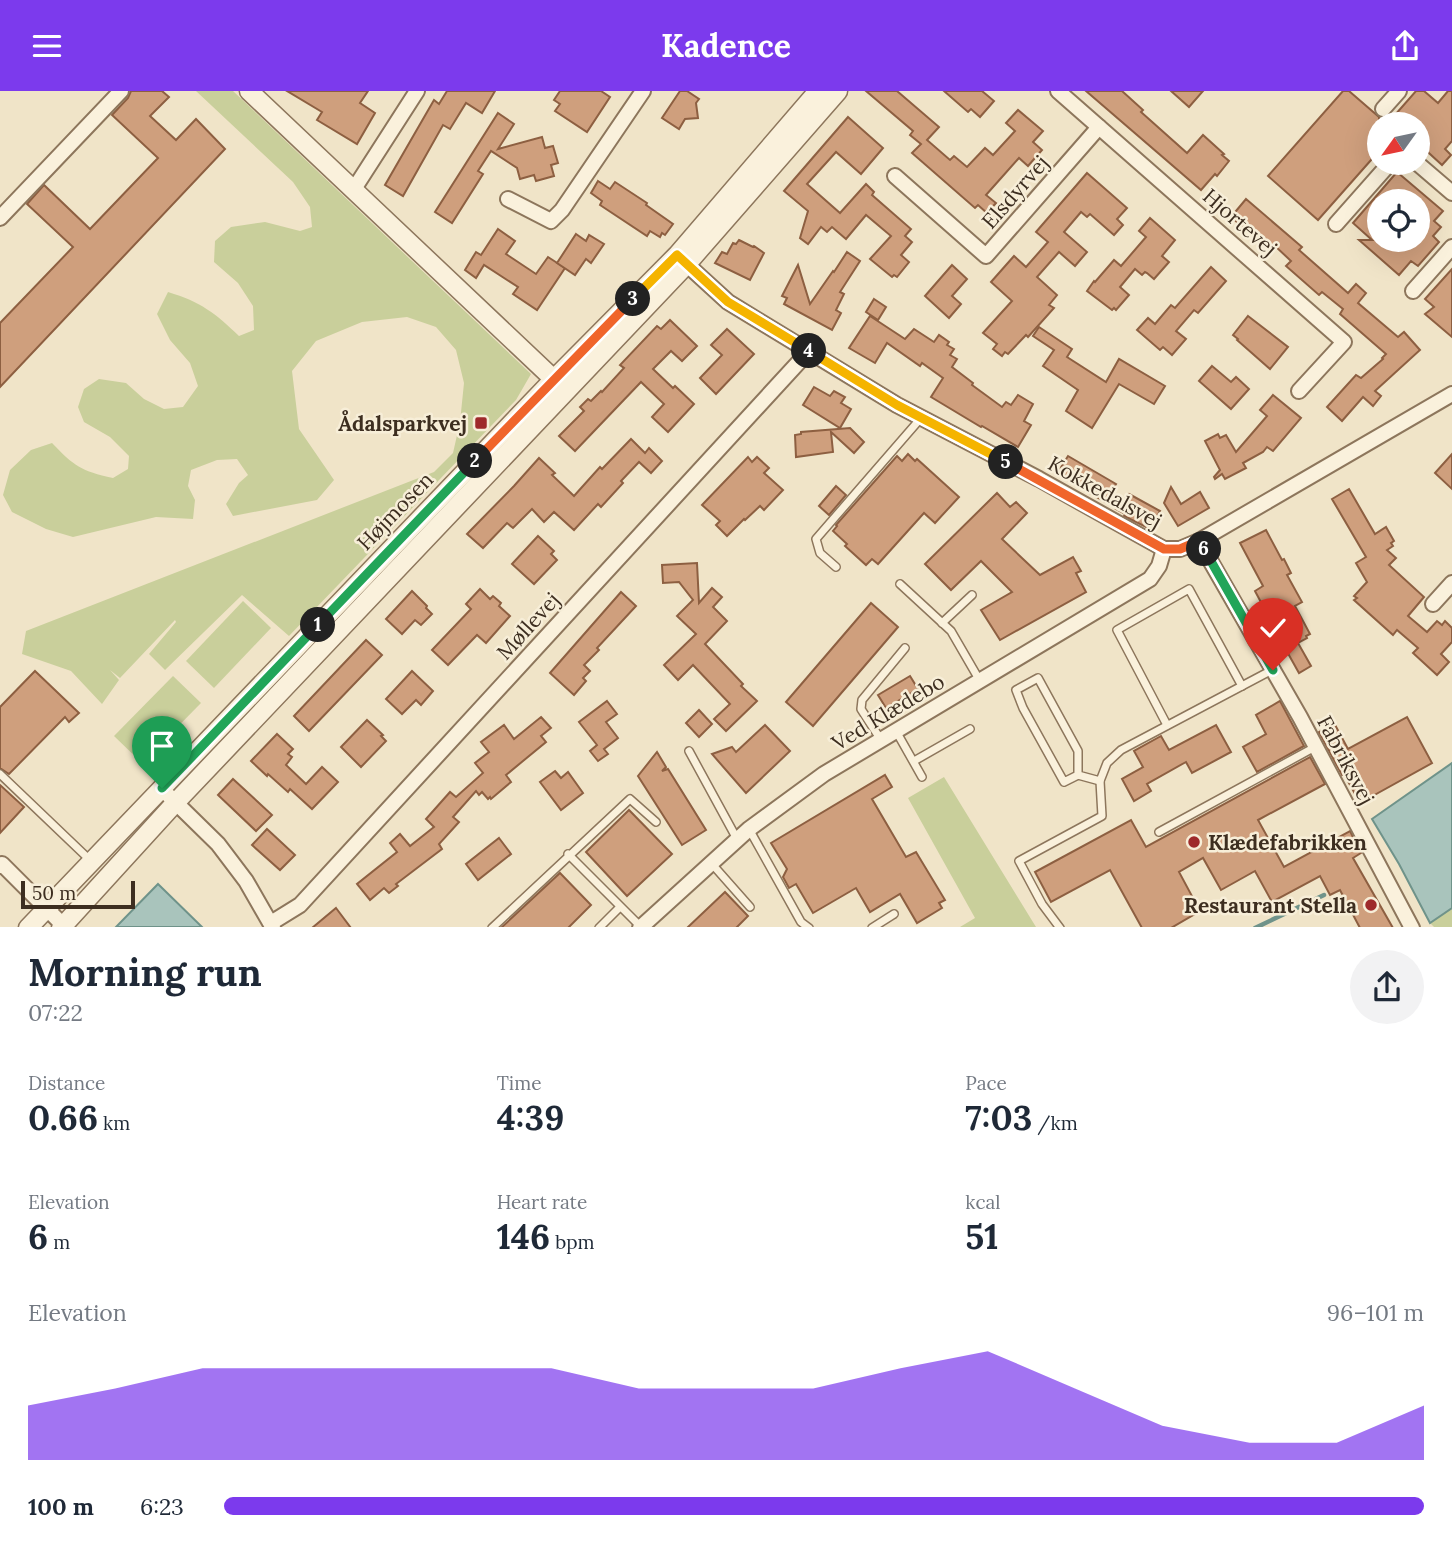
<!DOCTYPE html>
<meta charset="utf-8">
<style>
body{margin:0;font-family:Lora,serif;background:#f2f2f3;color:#1f2937;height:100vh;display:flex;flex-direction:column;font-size:26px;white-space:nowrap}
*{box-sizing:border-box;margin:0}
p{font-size:23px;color:#747a83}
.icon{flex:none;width:38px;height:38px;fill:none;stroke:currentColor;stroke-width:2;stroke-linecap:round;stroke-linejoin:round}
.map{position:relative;height:836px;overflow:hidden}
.side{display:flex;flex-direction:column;background:#fff;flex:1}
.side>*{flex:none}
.needle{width:46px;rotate:237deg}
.fabs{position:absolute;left:1367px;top:21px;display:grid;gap:14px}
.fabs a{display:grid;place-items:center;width:63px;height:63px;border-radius:50%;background:#fff;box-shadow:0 7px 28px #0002;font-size:35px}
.scale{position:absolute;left:21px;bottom:18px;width:114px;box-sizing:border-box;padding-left:7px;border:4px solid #3d2e20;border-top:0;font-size:19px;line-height:24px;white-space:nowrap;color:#3d2e20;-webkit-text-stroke:5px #f7eed8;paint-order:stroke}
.pin{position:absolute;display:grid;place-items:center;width:60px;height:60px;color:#fff;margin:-72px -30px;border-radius:50% 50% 50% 0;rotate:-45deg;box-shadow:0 0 7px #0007}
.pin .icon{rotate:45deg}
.km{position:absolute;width:35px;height:35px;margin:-18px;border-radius:50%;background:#222;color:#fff;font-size:19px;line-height:35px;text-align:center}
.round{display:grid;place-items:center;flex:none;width:74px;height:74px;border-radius:37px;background:#f2f2f3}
.head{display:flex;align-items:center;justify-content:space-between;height:119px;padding:0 28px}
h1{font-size:38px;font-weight:700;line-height:52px}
.stats{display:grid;grid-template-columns:repeat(3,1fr);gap:10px;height:119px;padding:7px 28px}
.stats div{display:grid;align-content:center}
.stats b{font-size:35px;font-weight:700}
.stats small{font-size:19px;font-weight:400}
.stats p{font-size:19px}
.chart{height:196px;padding:14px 28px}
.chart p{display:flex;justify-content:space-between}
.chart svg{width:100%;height:126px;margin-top:7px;fill:#7c3aed;opacity:.7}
ul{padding:0 28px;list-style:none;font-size:23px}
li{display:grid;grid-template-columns:112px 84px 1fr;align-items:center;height:52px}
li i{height:18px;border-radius:9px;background:#7c3aed}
header{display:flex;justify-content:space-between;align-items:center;height:91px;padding:0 28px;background:#7c3aed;color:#fff;font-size:32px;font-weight:700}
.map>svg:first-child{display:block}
</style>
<header><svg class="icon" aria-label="menu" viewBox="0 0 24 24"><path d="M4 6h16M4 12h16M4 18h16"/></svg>Kadence<svg class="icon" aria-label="share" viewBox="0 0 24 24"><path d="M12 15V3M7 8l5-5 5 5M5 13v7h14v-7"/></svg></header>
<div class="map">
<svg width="1452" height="837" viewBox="0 0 1452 837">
<rect width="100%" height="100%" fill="#f0e4c8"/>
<g fill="#c9cf9b">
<path d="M196,0H233L531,283L516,309L289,545L242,504L165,579L149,563L176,531L175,529L120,587L110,579L119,589L102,613L71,580L22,563L26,540L434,381L453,362L460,331L464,292L456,259L436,236L407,226L362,231L316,250L292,280L299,338L334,389L317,409L233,425L226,413L239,392L248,384L237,368L217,369L191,379L188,395L195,409L193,428L156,426L73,446L46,438L12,421L3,404L10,379L31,359L52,352C74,375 81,380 113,387L128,378L129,365L110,346L84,331L78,316L84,298L99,288L126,292L144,308L164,318L183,316L198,295L190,272L170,249L157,223L168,201C201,211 215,222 239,245L254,239L253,215L238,192L214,171L215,150L231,136L265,131L300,140L312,136L310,116L293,91Z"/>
<path d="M243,510L271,537L214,597L186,570Z"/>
<path d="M173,585L201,612L142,672L114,645Z"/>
<path d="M944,686L1036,836H960L975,827L908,707Z"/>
<path d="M1452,817V836H1434L1430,832Z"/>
</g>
<g fill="#a9c4bc" stroke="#6f938a" stroke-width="2">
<path d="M1452,672V817L1430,832L1399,773L1372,728Z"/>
<path d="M158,793L202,836H116Z"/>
</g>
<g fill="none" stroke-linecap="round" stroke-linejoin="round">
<path stroke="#6f938a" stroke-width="4.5" d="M1255,837L1324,804"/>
</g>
<g fill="#cf9f7d" stroke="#8d5f41" stroke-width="2" fill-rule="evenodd">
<path d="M131,0H162L169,6L150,25L176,49L196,28L225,58L0,296V232L73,156L27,113L44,94L90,138L158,67L112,24L128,7Z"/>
<path d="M287,0H368L360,12L375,22L357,53L317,29L322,21Z"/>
<path d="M447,0H495L482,22L466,12L450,38L443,34L403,105L385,94L434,9L439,13Z"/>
<path d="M560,0H601L610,6L587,41L555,20L560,13L554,9Z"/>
<path d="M680,0H687L699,8L696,12L698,27L685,28L679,38L662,27Z"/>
<path d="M866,0H897L939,36L927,49L950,69L954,65L967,76L985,57L993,64L1015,40L1006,32L1018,19L1043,40L1033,51L1042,59L1028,75L1019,67L1002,86L986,104L996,112L987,122L978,114L975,117L912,62L921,53L910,44L913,40Z"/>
<path d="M944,0H982L994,10L980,26L971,18L968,21Z"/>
<path d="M1086,0H1122L1143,19L1141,21L1187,62L1203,44L1224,63L1222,64L1229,70L1217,85L1215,83L1201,99Z"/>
<path d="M1171,0H1203L1189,16Z"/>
<path d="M1343,0H1349L1379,26V60L1318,129L1268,85Z"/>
<path d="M1416,0H1424L1438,12L1448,0H1452V50L1445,58L1451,64L1442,74L1418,52V33H1387Z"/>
<path d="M498,22L514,33L498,58L542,46L545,57L553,55L558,72L551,74L554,85L536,90L534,84L520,88L517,77L491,60L478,80L483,83L452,132L435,121Z"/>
<path d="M848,26L883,57L861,83L836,61L807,93L840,122L866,93L874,101L872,104L911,138L905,145L912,151L901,164L909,171L897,186L894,184L892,186L870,168L891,145L866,124L846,148L832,136L827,141L821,136L808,153L800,147L808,120L784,100Z"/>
<path d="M1397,81L1443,120L1434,130L1441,136L1433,145L1439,151L1418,175L1411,170L1399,184L1359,149H1372L1353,132ZM1379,110H1418V149H1379Z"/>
<path d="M1087,82L1127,117L1117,128L1123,134L1114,144L1090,123L1087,126L1081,121L1064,141L1087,161L1075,175L1059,161L1037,186L1057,204L1049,214L1054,217L1028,246L1026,244L1008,263L1005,261L1002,265L993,258L997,253L983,242L1012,210L991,191L1014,165L1026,176L1048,151L1036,141Z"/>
<path d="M598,90L610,98L615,91L647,112L646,114L673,133L665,144L662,142L660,146L650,140L647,145L600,114L602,110L591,102Z"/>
<path d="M1246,108L1302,156L1299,159L1348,202L1356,193L1366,202L1358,212L1398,246L1404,241L1420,259L1375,300L1381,305L1373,315L1363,306L1342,330L1327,316L1356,284L1361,287L1383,268L1382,267L1386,263L1340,223L1343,218L1322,201L1319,204L1286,175L1291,170L1274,154L1270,160L1231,126Z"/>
<path d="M1150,127L1175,149L1162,165L1169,171L1154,188L1147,182L1145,181L1142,184L1135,178L1120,196L1129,204L1116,219L1114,217L1112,219L1087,200L1094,190L1095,191L1114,169L1121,175L1146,146L1139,140Z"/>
<path d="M498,138L515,150L506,163L536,183L548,166L565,177L537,219L513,203L518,196L484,174L476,187L465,179L476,161L481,164Z"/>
<path d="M576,143L586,150L589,144L604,153L591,172L586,168L575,184L557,172Z"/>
<path d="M739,149L753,156L754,155L764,162L750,189L715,172L722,161L727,163L733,152L736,153Z"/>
<path d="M847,161L860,170L840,201L844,203L836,219L841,222L832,239L784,213L787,207L782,205L798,174L810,213L833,180L834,181Z"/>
<path d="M952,174L967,188L952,205L961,213L949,227L925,205Z"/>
<path d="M1211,176L1226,190L1198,222L1194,219L1176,240L1186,248L1172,264L1163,256L1160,259L1137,239L1148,227L1155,233L1171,214L1175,217Z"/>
<path d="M1452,178V246L1425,223L1434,216L1425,208Z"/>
<path d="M874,208L886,216L878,229L866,221Z"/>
<path d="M870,225L905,248L914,238L934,251L939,244L949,251L947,254L954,258L950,264L957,268L952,276L973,292L972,294L1002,316L1006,311L1011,314L1018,304L1033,313L1024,330L1031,334L1018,356L982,335L981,336L931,306L943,287L922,272L920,275L887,252L875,272L849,257Z"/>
<path d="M1248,225L1288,256L1270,278L1237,249L1238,248L1233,244Z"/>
<path d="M670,229L697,255L682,270L671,260L653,278L673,297L675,295L694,313L668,341L652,326L664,313L641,291L575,360L559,345L584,320L580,316L588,308L591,310L601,300L602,301L624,277L620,274L657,235L661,238Z"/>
<path d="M1039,236L1072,258L1067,266L1106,291L1119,268L1165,295L1154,313L1119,293L1092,337L1066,320L1078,299L1043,275L1054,259L1033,245Z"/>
<path d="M727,238L754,263L716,303L700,287L722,264L711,254Z"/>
<path d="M1212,275L1231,291L1236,286L1249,298L1231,318L1199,290Z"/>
<path d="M814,296L830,305L834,300L845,306L841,312L851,318L840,337L803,314Z"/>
<path d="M1273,304L1301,327L1273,360L1267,356L1263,361L1243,372L1246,377L1225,388L1222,383L1215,388L1214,386L1220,379L1205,350L1218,343L1220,347L1226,344L1236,361L1267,325L1260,319Z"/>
<path d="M850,337L864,351L854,362L831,341L833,361L796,366L795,344L801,343V341Z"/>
<path d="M631,348L645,362L649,357L662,370L651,382L639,371L621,390L623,392L601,416L598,413L574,439L554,421L544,431L532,418L513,437L507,432L483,457L467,443L514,395L539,367L555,382L552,384L574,405L600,376L602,378Z"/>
<path d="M908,363L915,370L917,368L959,406L935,432L924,422L878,473L872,468L866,474L845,455L847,453L833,440L837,435L836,434L897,365L902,370Z"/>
<path d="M1452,363V398L1435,382Z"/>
<path d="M1068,365L1116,393L1105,411L1057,383Z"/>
<path d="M748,366L752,371L757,366L769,377L764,382L783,399L764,419L760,415L745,429L744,428L727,445L716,434L720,430L702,414Z"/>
<path d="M836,395L846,404L829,424L819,415Z"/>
<path d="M1171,396L1181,413L1200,401L1209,417L1178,435L1164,412Z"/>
<path d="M1349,398L1375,443L1386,436L1394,450L1391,452L1393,455L1387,459L1396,467L1389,474L1424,506L1408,525L1427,541L1437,530L1442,534L1445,530L1452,537V551L1441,563L1449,571L1437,584L1413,562L1418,557L1397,539L1393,544L1354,509L1357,507L1354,505L1367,491L1356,472L1366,466L1332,408Z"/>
<path d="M997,402L1010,416L1016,411L1027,422L1002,448L1040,484L1073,466L1081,480L1076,482L1086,501L1000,549L981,519L1012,501L981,470L951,499L925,473Z"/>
<path d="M1129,403L1160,420L1150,438L1124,425L1125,423L1116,418Z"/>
<path d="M1266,439L1282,469L1284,468L1291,482L1287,484L1302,511L1295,515L1310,543L1306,545L1307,547L1298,552L1311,575L1299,582L1262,516L1263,515L1255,500L1263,495L1240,452Z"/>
<path d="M538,445L554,460L551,463L557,469L534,493L512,473Z"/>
<path d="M697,472L699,512L712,497L722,506L713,516L727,530L705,553L743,593L741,595L757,610L726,640L714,628L730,613L693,574L678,589L664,574L696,543L677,525L693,509L679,491L663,492L662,474Z"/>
<path d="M480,498L490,508L493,505L501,512L499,515L510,525L486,552L477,544L448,574L432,559L471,518L466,513Z"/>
<path d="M412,500L427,515L426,517L432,523L421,534L415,529L402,543L386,528Z"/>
<path d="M621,501L636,515L597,557L599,559L584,574L590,580L583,587L586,590L574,604L550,582Z"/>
<path d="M871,512L898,536L813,635L786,611Z"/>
<path d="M366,549L382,564L309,640L294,625Z"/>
<path d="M35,580L79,622L69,631L65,626L9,683L0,677V616Z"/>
<path d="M412,580L433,600L421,614L416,609L402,623L386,608Z"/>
<path d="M910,585L918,598L886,617L878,604Z"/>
<path d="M607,610L617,623L606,631L618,647L604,658L608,663L598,670L590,660L597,654L579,631Z"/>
<path d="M1280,610L1304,655L1257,681L1243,656L1266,643L1256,624Z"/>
<path d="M699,619L712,633L699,646L686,632Z"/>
<path d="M541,626L551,637L541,645L546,651L506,684L511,691L491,708L490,706L488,708L482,701L479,704L476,700L453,726L459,731L439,753L442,758L396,793L398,795L389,802L384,797L370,809L357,793L397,761L390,752L400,743L410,755L434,736L426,728L450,701L456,706L483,682L475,672L489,661L481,651L504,634L514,648Z"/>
<path d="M1407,626L1432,672L1360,712L1344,683L1342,684L1319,641L1334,632L1348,658Z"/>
<path d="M367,629L383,644L381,645L386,650L361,676L341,656Z"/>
<path d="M765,634L790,660L746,702L712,663L732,656L736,661Z"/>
<path d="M1216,634L1231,661L1192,682L1186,671L1147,693L1151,700L1134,710L1122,688L1143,676L1134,660L1161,645L1169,659Z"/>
<path d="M277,643L293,658L288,663L292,666L286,674L306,693L322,676L338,691L312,718L290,698L288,701L268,683L267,685L251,670Z"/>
<path d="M657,661L666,676L662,680L668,678L706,739L682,754L638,685Z"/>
<path d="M1310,666L1325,693L1258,729L1284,776L1350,740L1361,762L1353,767L1393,837H1360L1340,799L1330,804L1320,785L1272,811L1255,780L1221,799L1203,767L1179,781L1200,820L1171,837H1142L1110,779L1051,811L1035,781L1131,729L1146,756Z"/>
<path d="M555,680L561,687L568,681L583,702L561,719L540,691Z"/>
<path d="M885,684L892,696L872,708L906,766L916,761L945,809L939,812L942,817L917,832L900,803L870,821L856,797L813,822L796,793L789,797L783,786L787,778L771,752Z"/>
<path d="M233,688L272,724L256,740L218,704Z"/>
<path d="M0,694L24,716L0,742Z"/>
<path d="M629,719L672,763L627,805L586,761Z"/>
<path d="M267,738L295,764L280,779L252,754Z"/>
<path d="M499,747L511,763L478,789L466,773Z"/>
<path d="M560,782L591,814L568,837H501Z"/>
<path d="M725,801L748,825L736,837H687Z"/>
<path d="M336,817L351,837H312Z"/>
</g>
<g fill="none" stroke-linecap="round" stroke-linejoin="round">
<defs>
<g id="service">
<path d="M836,476L820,462L816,448L921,327"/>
<path d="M900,493L951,540L980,590"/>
<path d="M942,532L972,504"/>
<path d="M1167,634L1117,539L1189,498L1242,595"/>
<path d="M896,640L922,686"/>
<path d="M881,649L861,618L862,609L905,557"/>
<path d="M689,660L737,748"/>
<path d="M914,670L970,638"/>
<path d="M0,683L91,770"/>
<path d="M1078,684V660L1038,587L1016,599L1023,617L1064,691L1078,684L1100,690"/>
<path d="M749,738L801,831L809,837"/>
<path d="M1159,741L1315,656"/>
<path d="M568,763L641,836"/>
<path d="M712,773L750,816"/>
<path d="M492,837L630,708L656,731"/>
<path d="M599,837L620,816"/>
<path d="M872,837L894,823"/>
<path d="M1060,837L1042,813L1019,770L1102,725L1100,690L1107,672L1121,659L1272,579"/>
</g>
<g id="minor">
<path d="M1058,0L1344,251L1299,300"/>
<path d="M1383,18L1399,0"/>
<path d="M1417,72L1452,102"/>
<path d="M895,85L986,165L1099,36"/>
<path d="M354,98L417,0"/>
<path d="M508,108L551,130L562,119L643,0"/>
<path d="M0,127L121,0"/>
<path d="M1336,133L1390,72"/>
<path d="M681,168L728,211L897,314L1039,388L1164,458H1180L1199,450L1452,303"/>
<path d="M1413,200L1452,156"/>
<path d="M1199,450L1300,626L1412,837"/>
<path d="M1433,513L1452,492"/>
<path d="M168,704L218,753L246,790L273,837"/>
<path d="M0,775L2,773L63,834"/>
<path d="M271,832L300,814L809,260"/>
<path d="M640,837L749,738L824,683L1150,488L1159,475L1164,458"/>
</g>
<g id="tertiary">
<path d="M249,0L562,296"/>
<path d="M28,837L554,288L677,164L818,0"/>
<path d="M61,837L176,711L686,174L838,0"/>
</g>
</defs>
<use href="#service" stroke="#8d765c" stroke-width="10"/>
<use href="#minor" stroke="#8d765c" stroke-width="18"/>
<use href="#tertiary" stroke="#8d765c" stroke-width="21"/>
<use href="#service" stroke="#faf1dc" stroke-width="7"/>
<use href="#minor" stroke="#faf1dc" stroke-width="14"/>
<use href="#tertiary" stroke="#faf1dc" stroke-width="18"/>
</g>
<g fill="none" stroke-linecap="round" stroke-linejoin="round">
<defs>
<path id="split-1" d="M162,697L318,534"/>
<path id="split-2" d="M318,534L475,370"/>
<path id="split-3" d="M475,370L633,208"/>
<path id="split-4" d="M633,208L677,164L728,211L809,260"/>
<path id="split-5" d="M809,260L897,314L1006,371"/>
<path id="split-6" d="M1006,371L1164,458H1180L1199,450L1204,458"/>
<path id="split-7" d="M1204,458L1273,579"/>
</defs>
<use href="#split-1" stroke="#fff" stroke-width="14"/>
<use href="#split-2" stroke="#fff" stroke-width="14"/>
<use href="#split-3" stroke="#fff" stroke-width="14"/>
<use href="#split-4" stroke="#fff" stroke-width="14"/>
<use href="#split-5" stroke="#fff" stroke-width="14"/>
<use href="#split-6" stroke="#fff" stroke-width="14"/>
<use href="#split-7" stroke="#fff" stroke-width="14"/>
<use href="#split-1" stroke="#22a559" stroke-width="9"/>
<use href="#split-2" stroke="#22a559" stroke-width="9"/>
<use href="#split-3" stroke="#f0652b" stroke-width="9"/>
<use href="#split-4" stroke="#f5b400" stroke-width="9"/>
<use href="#split-5" stroke="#f5b400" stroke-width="9"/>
<use href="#split-6" stroke="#f0652b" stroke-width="9"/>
<use href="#split-7" stroke="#22a559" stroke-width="9"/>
</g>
<g fill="#9e2a2b" stroke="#f7eed8" stroke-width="2.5">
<rect x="474" y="325" width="14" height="14" rx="3.5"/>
<circle cx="1194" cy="751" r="7"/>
<circle cx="1371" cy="814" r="7"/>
</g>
<g text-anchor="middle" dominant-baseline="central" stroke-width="5" stroke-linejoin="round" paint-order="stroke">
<g font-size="21" fill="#3d2e20" stroke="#f7eed8">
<text transform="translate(1015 101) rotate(-49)">Elsdyrvej</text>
<text transform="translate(1240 131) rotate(41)">Hjortevej</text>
<text transform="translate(1105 401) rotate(29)">Kokkedalsvej</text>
<text transform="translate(395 420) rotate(-46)">Højmosen</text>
<text transform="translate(528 535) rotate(-48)">Møllevej</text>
<text transform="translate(888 621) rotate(-31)">Ved Klædebo</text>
<text transform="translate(1346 669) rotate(62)">Fabriksvej</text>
</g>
<g font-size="21" font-weight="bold" fill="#3d2e20" stroke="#f7eed8" text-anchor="end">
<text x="467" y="332">Ådalsparkvej</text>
<text x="1208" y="751" text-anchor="start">Klædefabrikken</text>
<text x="1357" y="814">Restaurant Stella</text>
</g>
</g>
</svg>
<div class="fabs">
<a><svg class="needle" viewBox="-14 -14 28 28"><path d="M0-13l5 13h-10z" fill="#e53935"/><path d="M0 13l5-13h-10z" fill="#747a83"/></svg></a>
<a><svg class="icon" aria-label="locate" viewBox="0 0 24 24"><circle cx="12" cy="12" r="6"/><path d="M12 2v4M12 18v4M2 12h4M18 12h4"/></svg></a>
</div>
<div class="scale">50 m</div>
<div class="pin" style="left:162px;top:697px;background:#1e9e55"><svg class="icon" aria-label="arrive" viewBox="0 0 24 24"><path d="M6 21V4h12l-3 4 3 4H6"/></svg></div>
<div class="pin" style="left:1273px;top:579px;background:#d93025"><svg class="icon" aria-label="check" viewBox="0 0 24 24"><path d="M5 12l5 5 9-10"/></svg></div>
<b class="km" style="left:318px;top:534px">1</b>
<b class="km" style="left:475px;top:370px">2</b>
<b class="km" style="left:633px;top:208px">3</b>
<b class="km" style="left:809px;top:260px">4</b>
<b class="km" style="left:1006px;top:371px">5</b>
<b class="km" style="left:1204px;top:458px">6</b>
</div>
<section class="side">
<div class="head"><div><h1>Morning run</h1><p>07:22</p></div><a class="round"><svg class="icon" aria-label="share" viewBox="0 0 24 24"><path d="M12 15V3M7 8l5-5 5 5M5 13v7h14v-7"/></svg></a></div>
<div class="stats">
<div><p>Distance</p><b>0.66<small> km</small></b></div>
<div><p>Time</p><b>4:39</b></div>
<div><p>Pace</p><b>7:03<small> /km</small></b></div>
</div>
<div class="stats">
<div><p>Elevation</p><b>6<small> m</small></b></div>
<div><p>Heart rate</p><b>146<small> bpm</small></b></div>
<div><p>kcal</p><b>51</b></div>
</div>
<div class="chart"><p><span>Elevation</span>96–101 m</p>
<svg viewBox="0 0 160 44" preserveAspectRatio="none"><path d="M0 44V25L10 19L20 12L30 12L40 12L50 12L60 12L70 19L80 19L90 19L100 12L110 6L120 19L130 32L140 38L150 38L160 25V44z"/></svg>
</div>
<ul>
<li><b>100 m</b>6:23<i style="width:100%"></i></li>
</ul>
</section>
